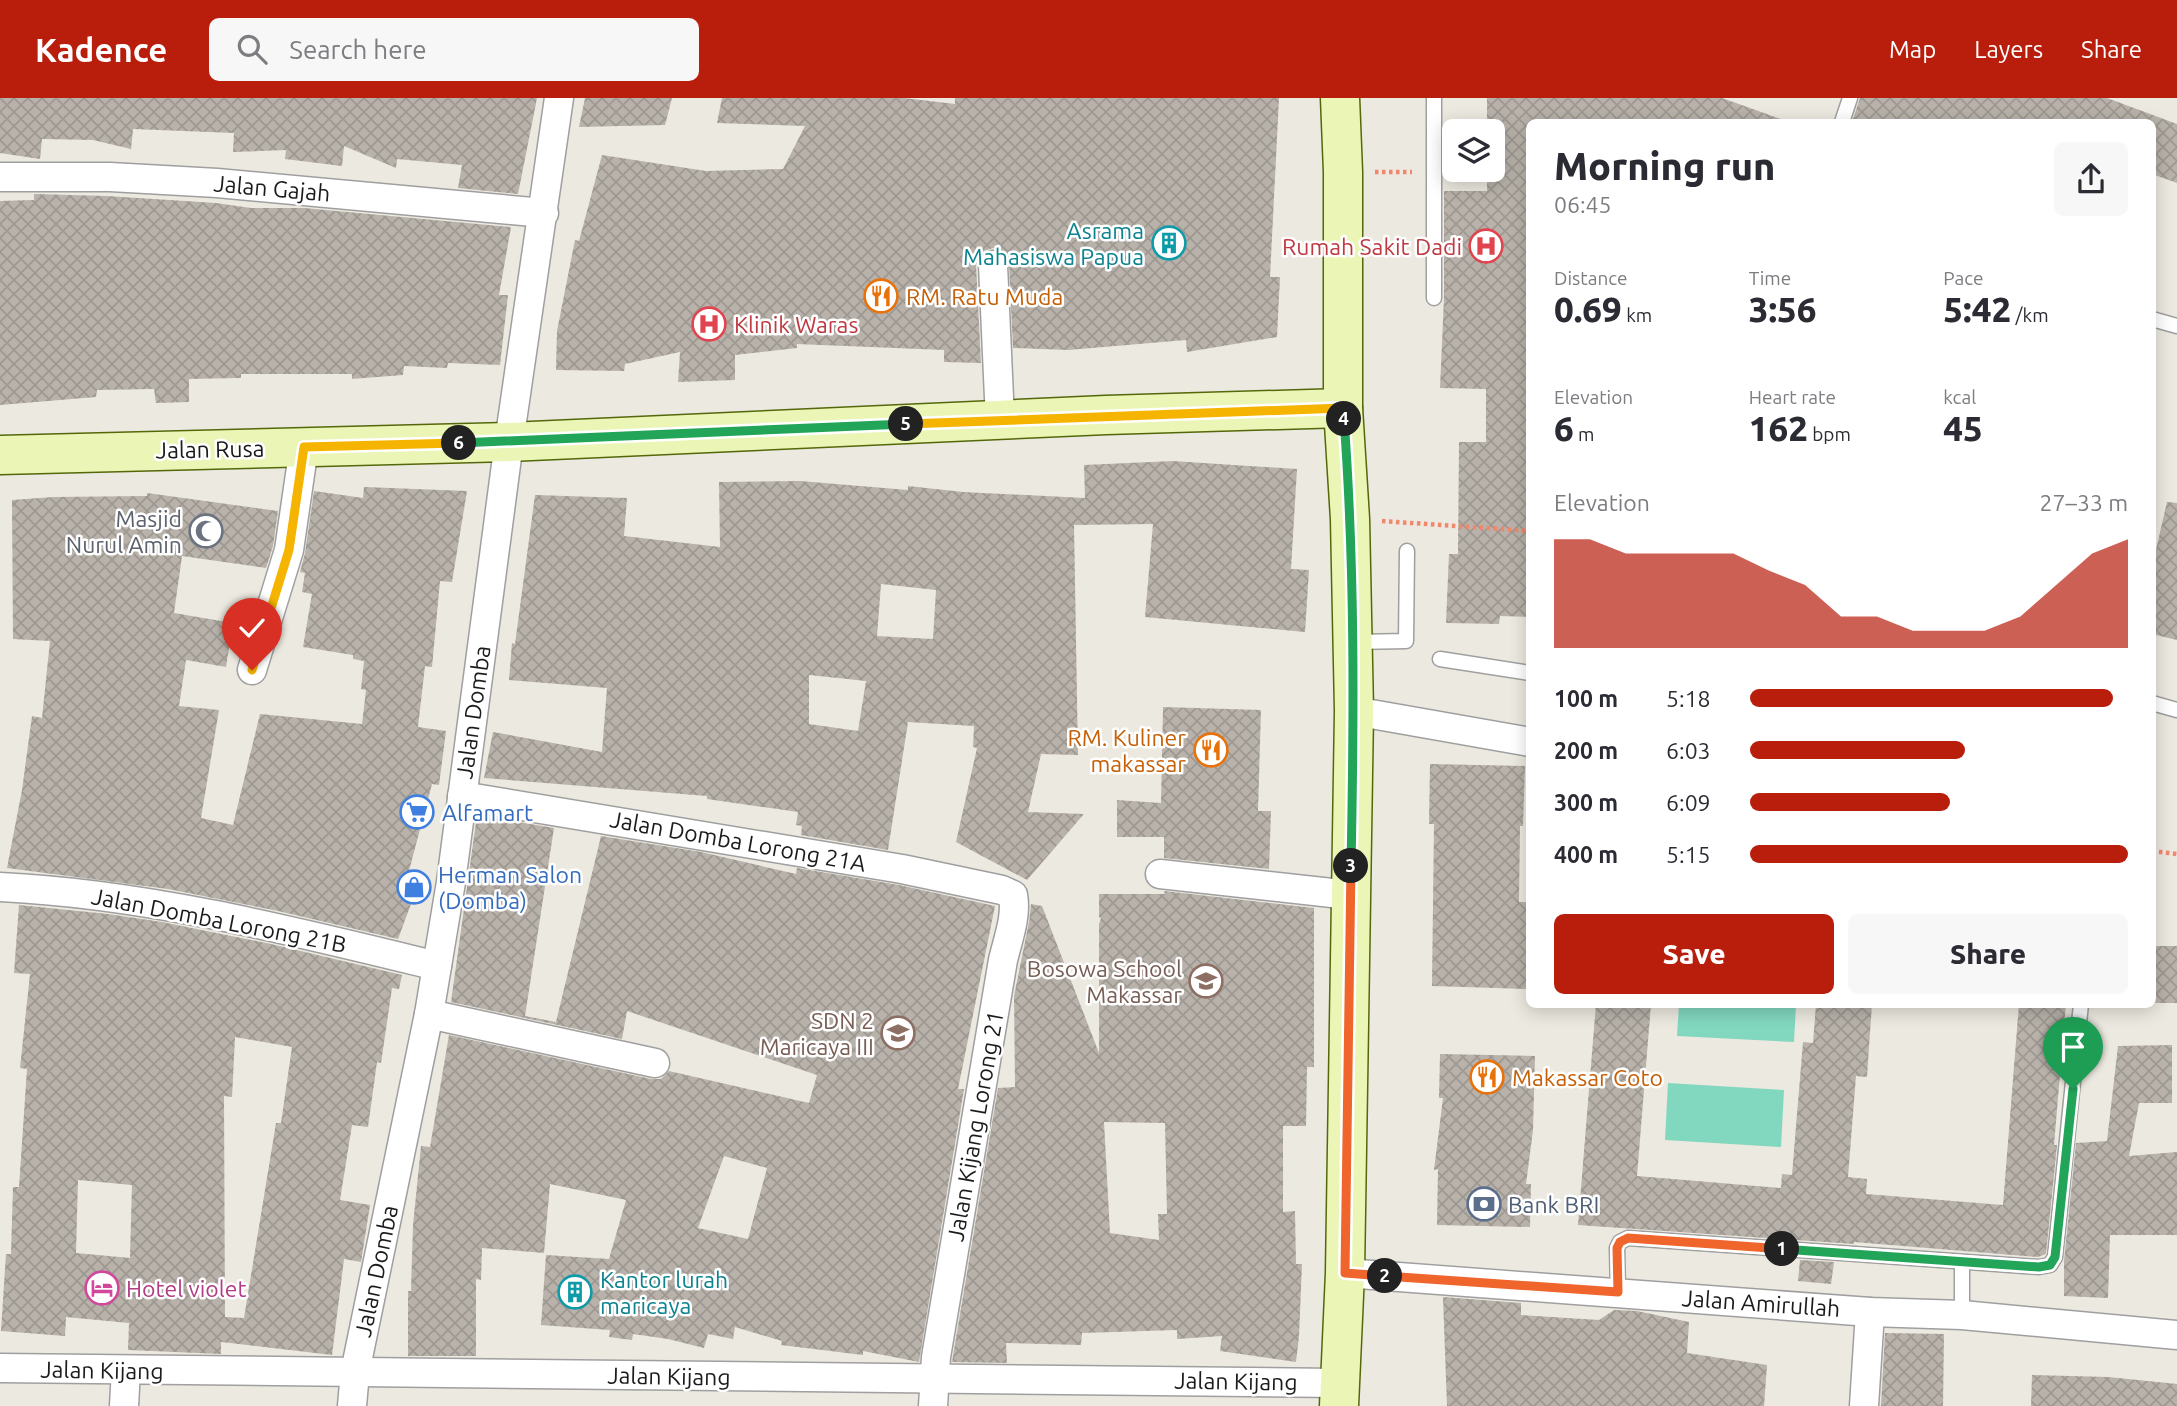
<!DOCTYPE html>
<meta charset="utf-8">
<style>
body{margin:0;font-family:Ubuntu,sans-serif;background:#f7f7f7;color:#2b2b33;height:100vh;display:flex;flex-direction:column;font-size:26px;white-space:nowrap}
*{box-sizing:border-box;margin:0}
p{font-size:23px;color:#7c7c81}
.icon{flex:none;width:38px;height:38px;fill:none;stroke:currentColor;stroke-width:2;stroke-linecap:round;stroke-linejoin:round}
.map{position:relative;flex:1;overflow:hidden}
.drawer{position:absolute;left:1526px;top:21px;width:630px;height:889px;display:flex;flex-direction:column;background:#fff;border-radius:10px;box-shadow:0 4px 18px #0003}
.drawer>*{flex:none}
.buttons{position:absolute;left:1442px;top:21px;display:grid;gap:14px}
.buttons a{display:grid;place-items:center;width:63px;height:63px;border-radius:10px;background:#fff;box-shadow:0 4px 18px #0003;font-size:35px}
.pin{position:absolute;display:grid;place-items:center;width:60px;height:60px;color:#fff;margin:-72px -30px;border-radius:50% 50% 50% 0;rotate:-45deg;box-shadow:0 0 7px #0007}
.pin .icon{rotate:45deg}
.km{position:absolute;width:35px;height:35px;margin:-18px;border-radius:50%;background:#222;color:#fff;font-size:19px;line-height:35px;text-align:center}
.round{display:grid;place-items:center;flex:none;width:74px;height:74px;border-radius:10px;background:#f7f7f7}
.head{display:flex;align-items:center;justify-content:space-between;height:119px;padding:0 28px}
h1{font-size:38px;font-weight:800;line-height:52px}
.metrics{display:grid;grid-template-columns:repeat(3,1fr);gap:10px;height:119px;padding:7px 28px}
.metrics div{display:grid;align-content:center}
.metrics b{font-size:35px;font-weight:800}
.metrics small{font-size:19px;font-weight:400}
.metrics p{font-size:19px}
.chart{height:196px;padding:14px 28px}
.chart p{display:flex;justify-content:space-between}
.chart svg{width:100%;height:126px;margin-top:7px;fill:#b91e0c;opacity:.7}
.action{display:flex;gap:14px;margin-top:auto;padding:14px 28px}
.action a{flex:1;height:80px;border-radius:10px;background:#b91e0c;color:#fff;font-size:28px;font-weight:800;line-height:80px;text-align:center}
.action a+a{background:#f7f7f7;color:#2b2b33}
ul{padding:0 28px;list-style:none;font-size:23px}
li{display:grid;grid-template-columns:112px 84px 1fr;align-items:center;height:52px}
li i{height:18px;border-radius:9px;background:#b91e0c}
header{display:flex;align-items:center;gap:42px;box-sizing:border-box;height:98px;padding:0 35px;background:#b91e0c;color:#fff}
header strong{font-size:33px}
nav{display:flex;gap:38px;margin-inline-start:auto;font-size:24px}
.search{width:490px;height:63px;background:#f7f7f7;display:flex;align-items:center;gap:18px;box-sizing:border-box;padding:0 24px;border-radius:10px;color:#7c7c81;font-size:26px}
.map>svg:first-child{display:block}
</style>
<header>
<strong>Kadence</strong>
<div class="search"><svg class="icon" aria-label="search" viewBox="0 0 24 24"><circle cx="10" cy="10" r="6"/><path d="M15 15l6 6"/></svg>Search here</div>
<nav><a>Map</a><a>Layers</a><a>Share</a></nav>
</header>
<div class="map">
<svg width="2177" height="1308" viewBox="0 0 2177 1308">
<defs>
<pattern id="building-cross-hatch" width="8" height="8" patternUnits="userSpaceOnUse" patternTransform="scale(1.75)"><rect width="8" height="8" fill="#b8b2aa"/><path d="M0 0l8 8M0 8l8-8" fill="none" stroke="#9e9892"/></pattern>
</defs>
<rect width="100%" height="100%" fill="#ece9e0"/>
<g fill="#82d7bf">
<path d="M1679,907H1796L1794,944L1677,938Z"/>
<path d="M1668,985L1784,992L1781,1049L1665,1042Z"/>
</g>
<g fill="url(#building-cross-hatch)" fill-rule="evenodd">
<path d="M0,0H537L518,96L458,90L462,67L397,61L396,70L344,48L342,68L285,61L286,52L233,54L234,35L133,31L131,51L93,42L42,41L40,61L0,55Z"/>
<path d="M585,0H672L665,27L579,29Z"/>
<path d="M722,0H904L955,6V0H1279L1270,179H1280L1277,239L1187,254L1186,242L1068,252L1013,250L1009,166L1007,158L1000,152L993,150L984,153L978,160L976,167L981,265L944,264V252L797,246V250L735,257V282L678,284L680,254L625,266L624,273L556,272L557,233L575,142L579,143L602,57L706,73L783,71L805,28L717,25Z"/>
<path d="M1487,0H1722L1781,21V24H1530V519L1500,518L1499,526L1446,525L1449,456H1458L1459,344H1486V291L1440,290L1444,200V93H1487V72H1493V33H1487Z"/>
<path d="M1860,0H2107L2177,26V85L2152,76V24H1852Z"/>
<path d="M34,96L107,98L216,105L251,110H304L511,129L499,197H508L500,267L448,265L447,270L404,268L403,277L352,281V276H241V280L189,281V304L156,305L154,291L97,292L96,299L0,307V103L34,102Z"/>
<path d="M1173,363L1297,371L1291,471L1309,472L1305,534L1145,519L1153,426L1074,427L1078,657L1041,656L1028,714L1084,716L1027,782L956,744L977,650L973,649L974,628L908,624L888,752L801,737L802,728L796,727L798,714L707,701V698L484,680L493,634L602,654L607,590L509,582L512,545L515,546L535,397L627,400L624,438L720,449L719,384L800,383L908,392V388L963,394L1085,400L1084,367ZM881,486L936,492L933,541L877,538ZM809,577L866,583L858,633L809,626Z"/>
<path d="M364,389L467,393L452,484L440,483L432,569L425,568L418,629L446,633L439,687L432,686L406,784L418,787L398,841L278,813L168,791L7,770L22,692L32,618L42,620L50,543L13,541L12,402L53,399L147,398V395L278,413L273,448L266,470L182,458L174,515L233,525L226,569L186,562L179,608L219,612L201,720L233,727L260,616L362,626L366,592L361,591L364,563L353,561V557L303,549L312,496L302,494L305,475L300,474L305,455L314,393L363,400Z"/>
<path d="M2167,404L2177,405V542L2152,536V469Z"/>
<path d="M1163,609L1261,612L1258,713H1271L1269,771L1164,760V739H1117V702L1161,705Z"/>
<path d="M1430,666L1525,668L1523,728H1520L1519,804H1530V891L1432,888L1434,726H1429Z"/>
<path d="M477,717L554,730L525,918L556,924L601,738L701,754L796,776L797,770L899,787L995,808L958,991H964L919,1264L863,1253V1257L781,1247L782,1243L735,1229L733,1241L708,1236L704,1250L668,1241L633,1236L632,1242L609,1239L610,1232L541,1227L546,1157L609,1161L626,1102L550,1086L544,1155L482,1150L481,1182L476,1181V1258H408V1193H411L413,1127L421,1048L430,1049L449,937L651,981H661L669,973L809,1005L817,977L627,913L622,941L451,904ZM724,1058L767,1070L748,1141L698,1130Z"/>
<path d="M1164,793L1314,810V969H1307L1306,1028H1283V1114L1295,1113L1296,1166H1302L1299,1238L1296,1264L1220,1253L1222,1238L1177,1241V1232L1082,1235L1081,1247L1006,1245L1007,1265L952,1264L998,990L1015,989L1014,898L1029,824L1031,806L1042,808L1099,955V826L1101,820L1099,819V796H1165ZM1104,1024L1165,1025L1167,1116H1158L1159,1142L1110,1135Z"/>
<path d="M19,807L108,816L162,824L271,846L402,877L399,891L392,890L381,965L377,964L368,1029L352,1027L340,1102L370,1107L361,1164L344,1161L332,1257L221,1244V1256L128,1252L129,1225L66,1219L65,1238L1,1233L6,1156H11L13,1089H19L27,971L20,970L30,876L14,875ZM235,939L292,949L281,1025H276L244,1220L225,1219L224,998L232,999ZM78,1082L132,1087L130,1160L76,1155Z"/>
<rect x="2152" y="848" width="25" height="57"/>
<path d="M1596,906H1651L1637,1078L1781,1090L1782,1076L1792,1077L1803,944L1813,945L1816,906H1872L1867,979L1856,978L1848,1079L1867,1081L1866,1096L2003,1107L2019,906H2066L2054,1047H2057L2046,1156L2038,1159L1854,1144V1146L1578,1127Z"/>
<path d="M2172,947V1005H2139L2129,1058L2177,1054V1137H2110L2108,1200L2064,1198V1163L2076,1045L2107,1043L2118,948Z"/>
<path d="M1440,956L1535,958L1533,1032L1526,1086H1531L1530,1129L1437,1127L1438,1071L1434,1072L1443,1000H1439Z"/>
<path d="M1800,1162L1834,1164L1831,1186L1798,1183Z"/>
<path d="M1443,1199L1521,1205V1217L1599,1222L1614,1212L1637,1213L1689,1224L1687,1255L1767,1267L1764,1308H1447Z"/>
<path d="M1885,1235L1944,1236L1943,1308H1881Z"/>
<path d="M2032,1277L2108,1279L2177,1286V1308H2031Z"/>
</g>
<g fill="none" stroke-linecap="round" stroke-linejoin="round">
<defs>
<g id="lane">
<path d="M1434,0V200"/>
<path d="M1842,24L1850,0"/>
<path d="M2152,221L2177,228"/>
<path d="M1354,544L1406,543L1407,453"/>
<path d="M1440,561L1530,575"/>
<path d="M2152,605L2177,612"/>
<path d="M1962,1164V1217"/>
<path d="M1618,1194L1617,1150L1620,1144L1628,1140L2039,1169L2050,1167L2055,1159L2081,906"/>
</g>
<g id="street">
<path d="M0,79H110L217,85L544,115"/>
<path d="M993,167L1000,322"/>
<path d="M252,572L289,452L304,349"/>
<path d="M1354,613L1530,644"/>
<path d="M462,698L902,771L1002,792L1013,797C1017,818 1008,841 1003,862L936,1259L933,1308"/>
<path d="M1160,776L1350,797"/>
<path d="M0,789C147,796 294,833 437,868"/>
<path d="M429,916L655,965"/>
<path d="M1345,1175L1870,1214L1962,1217L2177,1237"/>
<path d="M0,1270L1339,1285"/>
<path d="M124,1308L126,1272"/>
<path d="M352,1308L355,1274L429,916L451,784L509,344L559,0"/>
<path d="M1864,1308L1870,1214"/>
</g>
<g id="secondary">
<path d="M0,357L509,344L1106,317L1343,310"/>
<path d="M1339,1308L1345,1175L1354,613L1350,421L1343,310V74L1340,0"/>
</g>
</defs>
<use href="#lane" stroke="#9f9f9f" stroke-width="17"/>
<use href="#street" stroke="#9f9f9f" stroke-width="31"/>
<use href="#secondary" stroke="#54680b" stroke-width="41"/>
<g stroke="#f0886d" stroke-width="4.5" stroke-dasharray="3.5 3.5" stroke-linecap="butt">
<path d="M1375,74H1412"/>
<path d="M1382,423L1530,433"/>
<path d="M2152,753L2177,756"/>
</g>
<use href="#lane" stroke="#fff" stroke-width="14"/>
<use href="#street" stroke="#fff" stroke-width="28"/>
<use href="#secondary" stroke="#ebf5b5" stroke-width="38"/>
</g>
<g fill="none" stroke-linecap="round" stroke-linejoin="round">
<defs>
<path id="split-1" d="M1782,1151L2039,1169L2050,1167L2055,1159L2073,991"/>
<path id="split-2" d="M1385,1178L1618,1194L1617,1150L1620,1144L1628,1140L1782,1151"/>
<path id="split-3" d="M1351,768L1345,1175L1385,1178"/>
<path id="split-4" d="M1344,321C1355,469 1354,619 1351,768"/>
<path id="split-5" d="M906,326L1343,310L1344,321"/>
<path id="split-6" d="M459,345L906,326"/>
<path id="split-7" d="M252,572L289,452L304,349L459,345"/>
</defs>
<use href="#split-1" stroke="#fff" stroke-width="14"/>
<use href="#split-2" stroke="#fff" stroke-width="14"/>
<use href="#split-3" stroke="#fff" stroke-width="14"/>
<use href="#split-4" stroke="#fff" stroke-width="14"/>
<use href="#split-5" stroke="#fff" stroke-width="14"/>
<use href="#split-6" stroke="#fff" stroke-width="14"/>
<use href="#split-7" stroke="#fff" stroke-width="14"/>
<use href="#split-1" stroke="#22a559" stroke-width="9"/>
<use href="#split-2" stroke="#f0652b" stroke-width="9"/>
<use href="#split-3" stroke="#f0652b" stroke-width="9"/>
<use href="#split-4" stroke="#22a559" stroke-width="9"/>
<use href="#split-5" stroke="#f5b400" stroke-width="9"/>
<use href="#split-6" stroke="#22a559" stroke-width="9"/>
<use href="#split-7" stroke="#f5b400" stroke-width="9"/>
</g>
<defs>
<symbol id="building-ring" viewBox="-11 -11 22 22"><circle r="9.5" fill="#fff" stroke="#0f9aa8" stroke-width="1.5"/><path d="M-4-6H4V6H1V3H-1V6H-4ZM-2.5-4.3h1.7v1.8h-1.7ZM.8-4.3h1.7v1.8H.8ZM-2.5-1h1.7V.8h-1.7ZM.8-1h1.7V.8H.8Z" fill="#0f9aa8"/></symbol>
<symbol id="hospital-ring" viewBox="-11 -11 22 22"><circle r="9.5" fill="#fff" stroke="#e0444e" stroke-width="1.5"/><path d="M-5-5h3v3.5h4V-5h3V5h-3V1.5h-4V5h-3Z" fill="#e0444e"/></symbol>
<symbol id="restaurant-ring" viewBox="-11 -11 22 22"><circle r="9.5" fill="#fff" stroke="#e8710a" stroke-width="1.5"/><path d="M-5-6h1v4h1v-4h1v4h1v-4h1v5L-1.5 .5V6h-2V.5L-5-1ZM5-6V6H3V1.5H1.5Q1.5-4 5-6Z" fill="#e8710a"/></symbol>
<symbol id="mosque-ring" viewBox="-11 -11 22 22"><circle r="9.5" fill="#fff" stroke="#6b7280" stroke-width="1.5"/><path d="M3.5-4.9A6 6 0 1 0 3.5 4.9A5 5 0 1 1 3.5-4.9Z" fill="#6b7280"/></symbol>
<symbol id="supermarket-ring" viewBox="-11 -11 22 22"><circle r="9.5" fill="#fff" stroke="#3f7fe0" stroke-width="1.5"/><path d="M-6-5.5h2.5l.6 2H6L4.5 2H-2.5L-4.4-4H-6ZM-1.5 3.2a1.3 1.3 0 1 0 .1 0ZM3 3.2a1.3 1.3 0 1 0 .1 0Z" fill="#3f7fe0"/></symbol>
<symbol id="shop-ring" viewBox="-11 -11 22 22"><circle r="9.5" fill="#fff" stroke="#3f7fe0" stroke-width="1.5"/><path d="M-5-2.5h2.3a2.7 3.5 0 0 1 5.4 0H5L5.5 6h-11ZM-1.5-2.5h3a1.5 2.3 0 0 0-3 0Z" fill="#3f7fe0"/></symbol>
<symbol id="school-ring" viewBox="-11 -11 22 22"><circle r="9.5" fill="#fff" stroke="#8d6e63" stroke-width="1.5"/><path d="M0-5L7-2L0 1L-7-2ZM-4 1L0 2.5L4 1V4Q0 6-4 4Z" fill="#8d6e63"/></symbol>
<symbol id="bank-ring" viewBox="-11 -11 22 22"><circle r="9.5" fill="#fff" stroke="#5c6f8a" stroke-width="1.5"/><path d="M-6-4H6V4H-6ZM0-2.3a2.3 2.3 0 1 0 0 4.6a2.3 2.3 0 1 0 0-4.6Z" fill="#5c6f8a"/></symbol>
<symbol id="hotel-ring" viewBox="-11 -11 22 22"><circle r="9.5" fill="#fff" stroke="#d1479c" stroke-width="1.5"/><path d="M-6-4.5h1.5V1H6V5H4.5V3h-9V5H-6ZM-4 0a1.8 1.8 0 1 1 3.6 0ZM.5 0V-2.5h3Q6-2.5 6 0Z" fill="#d1479c"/></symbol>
</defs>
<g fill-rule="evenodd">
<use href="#building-ring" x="1150" y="126" width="38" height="38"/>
<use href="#hospital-ring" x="1467" y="129" width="38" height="38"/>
<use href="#restaurant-ring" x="862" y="179" width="38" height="38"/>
<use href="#hospital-ring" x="690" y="207" width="38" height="38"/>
<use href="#mosque-ring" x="187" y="414" width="38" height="38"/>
<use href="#restaurant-ring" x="1192" y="633" width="38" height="38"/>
<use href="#supermarket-ring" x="398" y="695" width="38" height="38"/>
<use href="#shop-ring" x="395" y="770" width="38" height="38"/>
<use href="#school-ring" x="1187" y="864" width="38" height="38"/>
<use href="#school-ring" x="879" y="916" width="38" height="38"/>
<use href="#restaurant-ring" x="1468" y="960" width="38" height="38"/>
<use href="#bank-ring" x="1465" y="1087" width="38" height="38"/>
<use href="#hotel-ring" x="83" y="1171" width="38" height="38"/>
<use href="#building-ring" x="556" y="1175" width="38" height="38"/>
</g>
<g text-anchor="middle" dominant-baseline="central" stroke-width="5" stroke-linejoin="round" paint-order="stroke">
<g font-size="23" fill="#1b1b1b" stroke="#fff">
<text transform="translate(272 90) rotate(5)">Jalan Gajah</text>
<text transform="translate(210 351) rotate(-1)">Jalan Rusa</text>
<text transform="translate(473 614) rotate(-82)">Jalan Domba</text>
<text transform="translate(738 743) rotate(10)">Jalan Domba Lorong 21A</text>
<text transform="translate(219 822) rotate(11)">Jalan Domba Lorong 21B</text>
<text transform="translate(975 1028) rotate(-80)">Jalan Kijang Lorong 21</text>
<text transform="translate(376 1173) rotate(-78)">Jalan Domba</text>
<text transform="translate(1761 1205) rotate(4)">Jalan Amirullah</text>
<text transform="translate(102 1272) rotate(1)">Jalan Kijang</text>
<text transform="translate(669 1278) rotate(1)">Jalan Kijang</text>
<text transform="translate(1236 1283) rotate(1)">Jalan Kijang</text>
</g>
<g font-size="23" fill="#0d838f" stroke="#fff" text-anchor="end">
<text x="1144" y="132">Asrama<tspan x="1144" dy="26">Mahasiswa Papua</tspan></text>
<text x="600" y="1181" text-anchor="start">Kantor lurah<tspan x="600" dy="26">maricaya</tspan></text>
</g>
<g font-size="23" fill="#be3a42" stroke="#fff" text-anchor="end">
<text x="1462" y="148">Rumah Sakit Dadi</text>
<text x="734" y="226" text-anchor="start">Klinik Waras</text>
</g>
<g font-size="23" fill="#c56008" stroke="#fff" text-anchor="start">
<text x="906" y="198">RM. Ratu Muda</text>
<text x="1186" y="639" text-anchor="end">RM. Kuliner<tspan x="1186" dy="26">makassar</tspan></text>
<text x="1512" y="979">Makassar Coto</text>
</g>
<g font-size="23" fill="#5b616d" stroke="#fff" text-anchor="end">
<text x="182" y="420">Masjid<tspan x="182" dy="26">Nurul Amin</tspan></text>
</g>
<g font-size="23" fill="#366cbe" stroke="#fff" text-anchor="start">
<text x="442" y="714">Alfamart</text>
<text x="438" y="776">Herman Salon<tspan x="438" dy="26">(Domba)</tspan></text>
</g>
<g font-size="23" fill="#785e54" stroke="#fff" text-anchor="end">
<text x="1182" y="870">Bosowa School<tspan x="1182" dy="26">Makassar</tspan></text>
<text x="874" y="922">SDN 2<tspan x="874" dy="26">Maricaya III</tspan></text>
</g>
<g font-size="23" fill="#4e5e75" stroke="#fff" text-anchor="start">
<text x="1508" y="1106">Bank BRI</text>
</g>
<g font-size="23" fill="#b23c85" stroke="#fff" text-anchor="start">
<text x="126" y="1190">Hotel violet</text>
</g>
</g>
</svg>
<div class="buttons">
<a><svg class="icon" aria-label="layers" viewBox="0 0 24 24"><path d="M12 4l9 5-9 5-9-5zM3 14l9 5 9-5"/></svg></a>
</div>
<div class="pin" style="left:2073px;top:991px;background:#1e9e55"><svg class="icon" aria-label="arrive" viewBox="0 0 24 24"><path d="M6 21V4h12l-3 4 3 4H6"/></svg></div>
<div class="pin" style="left:252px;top:572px;background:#d93025"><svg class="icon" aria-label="check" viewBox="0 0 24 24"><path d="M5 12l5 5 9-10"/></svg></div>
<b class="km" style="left:1782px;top:1151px">1</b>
<b class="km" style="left:1385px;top:1178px">2</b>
<b class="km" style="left:1351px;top:768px">3</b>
<b class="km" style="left:1344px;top:321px">4</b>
<b class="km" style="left:906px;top:326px">5</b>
<b class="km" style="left:459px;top:345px">6</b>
<section class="drawer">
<div class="head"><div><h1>Morning run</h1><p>06:45</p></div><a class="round"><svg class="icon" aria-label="share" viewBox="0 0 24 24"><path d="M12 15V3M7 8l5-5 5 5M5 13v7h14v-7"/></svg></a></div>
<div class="metrics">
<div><p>Distance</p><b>0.69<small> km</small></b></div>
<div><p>Time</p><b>3:56</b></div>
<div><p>Pace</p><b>5:42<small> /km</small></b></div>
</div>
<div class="metrics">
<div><p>Elevation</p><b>6<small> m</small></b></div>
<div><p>Heart rate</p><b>162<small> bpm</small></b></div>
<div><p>kcal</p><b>45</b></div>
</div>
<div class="chart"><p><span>Elevation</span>27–33 m</p>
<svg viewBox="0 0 160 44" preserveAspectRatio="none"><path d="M0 44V6L10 6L20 11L30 11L40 11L50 11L60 17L70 22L80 33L90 33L100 38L110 38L120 38L130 33L140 22L150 11L160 6V44z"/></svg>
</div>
<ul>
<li><b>100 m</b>5:18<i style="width:96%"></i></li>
<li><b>200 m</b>6:03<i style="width:57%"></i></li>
<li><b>300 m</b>6:09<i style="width:53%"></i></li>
<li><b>400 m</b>5:15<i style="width:100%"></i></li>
</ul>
<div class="action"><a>Save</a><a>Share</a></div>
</section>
</div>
